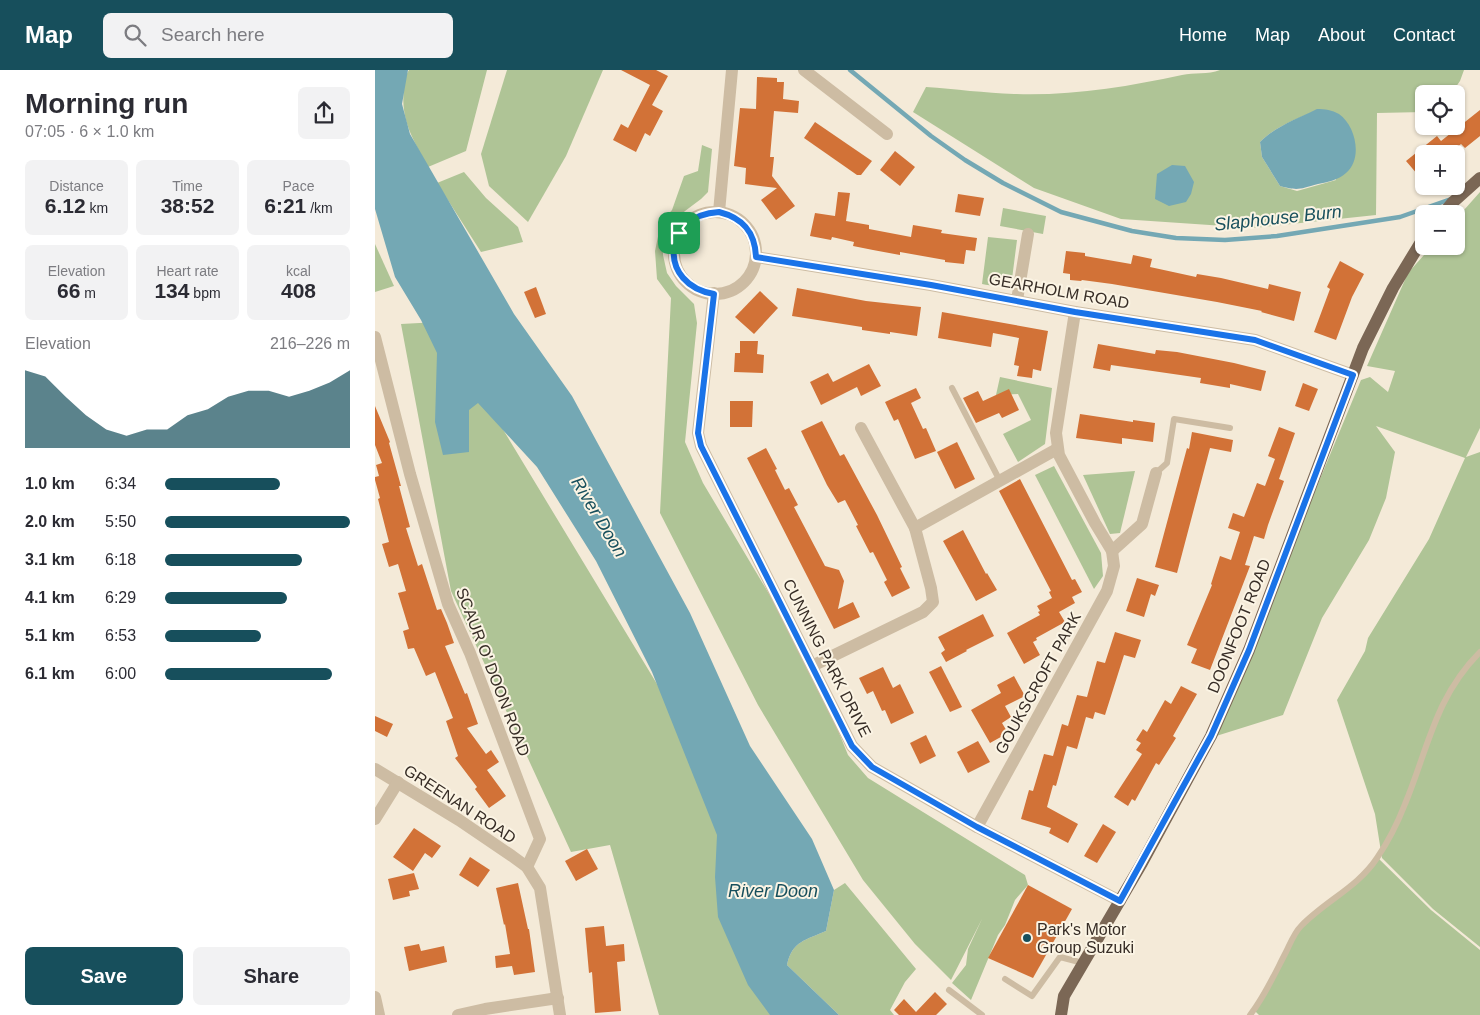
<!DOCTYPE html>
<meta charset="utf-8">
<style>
body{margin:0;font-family:Arial,sans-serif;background:#f2f2f3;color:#2b2b33;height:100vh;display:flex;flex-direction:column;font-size:19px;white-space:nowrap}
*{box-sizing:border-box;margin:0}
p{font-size:16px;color:#7c7c81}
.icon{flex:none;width:28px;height:28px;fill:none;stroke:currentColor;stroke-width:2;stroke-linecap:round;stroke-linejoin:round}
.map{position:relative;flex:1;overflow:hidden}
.details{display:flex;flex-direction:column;background:#fff;width:375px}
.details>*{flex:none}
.fabs{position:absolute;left:1040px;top:15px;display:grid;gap:10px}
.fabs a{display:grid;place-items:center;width:50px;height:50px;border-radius:8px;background:#fff;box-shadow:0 1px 4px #0004;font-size:25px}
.pin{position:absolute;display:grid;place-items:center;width:42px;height:42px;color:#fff;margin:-21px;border-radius:10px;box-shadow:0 2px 8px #0006}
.round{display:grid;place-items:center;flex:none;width:52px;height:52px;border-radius:8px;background:#f2f2f3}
.overview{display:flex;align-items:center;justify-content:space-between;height:85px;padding:0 25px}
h1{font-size:28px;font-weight:800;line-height:38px}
.stats{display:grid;grid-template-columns:repeat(3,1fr);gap:8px;height:85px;padding:5px 25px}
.stats div{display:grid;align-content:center;border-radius:8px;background:#f2f2f3;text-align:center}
.stats b{font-size:21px;font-weight:800}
.stats small{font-size:14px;font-weight:400}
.stats p{font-size:14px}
.chart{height:140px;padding:10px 25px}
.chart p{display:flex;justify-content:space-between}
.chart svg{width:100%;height:90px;margin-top:5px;fill:#174f5c;opacity:.7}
.button{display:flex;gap:10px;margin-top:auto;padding:10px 25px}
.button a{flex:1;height:58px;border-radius:8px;background:#174f5c;color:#fff;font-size:20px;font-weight:800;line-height:58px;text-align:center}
.button a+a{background:#f2f2f3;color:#2b2b33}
ul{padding:0 25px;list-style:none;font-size:16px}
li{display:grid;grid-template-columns:80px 60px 1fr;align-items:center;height:38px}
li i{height:12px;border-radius:6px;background:#174f5c}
header{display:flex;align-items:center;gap:30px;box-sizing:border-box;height:70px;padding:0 25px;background:#174f5c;color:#fff}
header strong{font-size:24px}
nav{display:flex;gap:28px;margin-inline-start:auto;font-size:18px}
.search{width:350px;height:45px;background:#f2f2f3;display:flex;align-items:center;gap:12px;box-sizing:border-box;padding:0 18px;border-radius:8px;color:#7c7c81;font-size:19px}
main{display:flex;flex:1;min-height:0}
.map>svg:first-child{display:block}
</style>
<header>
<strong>Map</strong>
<div class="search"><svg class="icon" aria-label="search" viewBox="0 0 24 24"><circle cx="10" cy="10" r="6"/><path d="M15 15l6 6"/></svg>Search here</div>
<nav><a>Home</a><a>Map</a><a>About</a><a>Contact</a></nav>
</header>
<main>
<section class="details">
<div class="overview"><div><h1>Morning run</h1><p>07:05 · 6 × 1.0 km</p></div><a class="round"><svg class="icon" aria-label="share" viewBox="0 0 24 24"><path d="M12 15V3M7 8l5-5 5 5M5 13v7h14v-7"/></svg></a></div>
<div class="stats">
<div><p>Distance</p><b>6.12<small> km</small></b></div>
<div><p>Time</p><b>38:52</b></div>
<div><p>Pace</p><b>6:21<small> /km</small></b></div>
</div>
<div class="stats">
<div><p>Elevation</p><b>66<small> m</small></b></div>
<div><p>Heart rate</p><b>134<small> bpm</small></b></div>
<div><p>kcal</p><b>408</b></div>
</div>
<div class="chart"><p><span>Elevation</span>216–226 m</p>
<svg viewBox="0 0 160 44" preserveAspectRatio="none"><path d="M0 44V6L10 9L20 19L30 28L40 35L50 38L60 35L70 35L80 28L90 25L100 19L110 16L120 16L130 19L140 16L150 12L160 6V44z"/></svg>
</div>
<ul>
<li><b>1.0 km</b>6:34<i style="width:62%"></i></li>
<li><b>2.0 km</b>5:50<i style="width:100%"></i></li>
<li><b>3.1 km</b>6:18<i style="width:74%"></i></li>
<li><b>4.1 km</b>6:29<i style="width:66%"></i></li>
<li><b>5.1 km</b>6:53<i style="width:52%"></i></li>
<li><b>6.1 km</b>6:00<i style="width:90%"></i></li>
</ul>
<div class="button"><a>Save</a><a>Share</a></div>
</section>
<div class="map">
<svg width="1105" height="945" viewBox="0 0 1105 945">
<rect width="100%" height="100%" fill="#f4ead8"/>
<g fill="#afc496" fill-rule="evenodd">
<path d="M34,0H112L91,81L53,97C39,71 25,50 29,19C30,12 30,6 34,0Z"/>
<path d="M132,0H228L191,86L153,152L114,116L106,84Z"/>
<path d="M845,0H1089L1085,11L1076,24H1049V42L1002,43L1001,145L879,158L746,149L659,118L538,42L551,17C580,19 610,23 639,24C696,26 751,17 807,5C819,2 833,5 845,0ZM942,40L961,110L922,121L905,116L887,87L885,72C901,56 922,49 942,40Z"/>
<path d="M327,75L337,79L333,122L326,129L310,141L295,156L288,176V185L292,203L301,216L319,234L322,253L310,372L328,413L437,596L473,685L493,708L650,805L653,815L640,830L630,855L623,865L596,930L577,913L591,895L593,879L607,849L576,910L540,874L488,810L383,635L285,443L296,228L282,209L280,181L286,152L297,140L309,106L323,101Z"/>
<path d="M89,102L111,128L143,157L148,172L106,182L62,113Z"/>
<path d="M1105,122V358L1091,387L1105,382V877L1058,839L1007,788L1000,744L962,630L990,581L993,568L1054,469L1090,388L1001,356L1020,382L1011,428L994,470L947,548L908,645L838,667L986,310L995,307L1013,322L1020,301L992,296L1033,203L1057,176H1081V149Z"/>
<path d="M628,138L671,146L668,164L625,156Z"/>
<path d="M613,167L642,170L637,209C628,218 619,216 607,214Z"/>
<path d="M0,174L19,216L0,222Z"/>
<path d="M63,252L354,733L396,945H284L235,775L196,782L76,521L26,254Z"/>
<path d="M625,307L677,318L670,374L643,392L628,364L656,350L643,324L621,325Z"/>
<path d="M679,396L726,483L728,506L719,519L660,405Z"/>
<path d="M760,401L745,463L735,464L708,405Z"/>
<path d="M1002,787L1056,840L1105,880V945H884L879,940L924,857L971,820Z"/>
<path d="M470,813L541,899L530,912L515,940L519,945H464L412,895C417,871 431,870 451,861L459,820Z"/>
</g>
<g fill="#74a8b4">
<path d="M0,0H33L27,34L35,64L139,244L197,326L315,543L375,676L437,769L459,820L451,861C431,870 417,871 412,895L464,945H395L373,915L343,847L340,807L342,765L277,602L221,491L162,397L103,333L94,340V382L68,385L60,352L62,283L46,250L20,207L0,139Z"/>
<path d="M942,39C950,39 957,40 964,44C981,56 988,89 971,103C963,110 953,112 943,114C925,119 923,121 905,116L887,87L885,72C901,56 922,49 942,39Z"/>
<path d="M797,95L810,96L819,112L816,124L811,132L794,136L780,129L782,104Z"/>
</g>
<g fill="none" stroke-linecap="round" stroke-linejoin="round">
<path stroke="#74a8b4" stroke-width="4.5" d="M475,0L556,66L590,90L628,113L686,142L757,161L801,168L850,170L902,166L1025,147L1076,129"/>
</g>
<g fill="#d27237">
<path d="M246,0H281L293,6L277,35L288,41L275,66L270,63L261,82L238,70L246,54L253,58L275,15Z"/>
<path d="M382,7L402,8V12H409L408,29L424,31L423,43L399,41L395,87H399L397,106L420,136L401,150L386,130L402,118L370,114L371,98L359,96L365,38L381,39Z"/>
<path d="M1105,40V66L1090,78L1086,74L1076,83V84H1049V112L1031,91L1062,66L1066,71Z"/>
<path d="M440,52L497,91L486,105H482L429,68Z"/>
<path d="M520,81L540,97L525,116L505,100Z"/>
<path d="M463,122L475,123L471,151L494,155V159L536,167L538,155L567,160L566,163L602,168L600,181L591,180L589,194L570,192V190L525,182V185L498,180L478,176L479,172L457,167L456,170L435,166L440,143L460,146Z"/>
<path d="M583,124L609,128L605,146L580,142Z"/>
<path d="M691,181L710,183V186L756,194L758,185L777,189L775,197L821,207L822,204L846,208L893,219L894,214L926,222L919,251L886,242L887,241L842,232L737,214L707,210L706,211L695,210V204L688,203Z"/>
<path d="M965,191L989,204L977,227L961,270L939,262L955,219L952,217Z"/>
<path d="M161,217L171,244L160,248L149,222Z"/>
<path d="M422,218L491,231L546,237L542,266L515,262V264L487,260V257L417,246Z"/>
<path d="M385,221L403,238L379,264L360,247Z"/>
<path d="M567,242L673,261L666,301L658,299L657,308L642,306L644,296L639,295L644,268L618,263L616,277L563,268Z"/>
<path d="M365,271H383L382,284L389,285L388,303L359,302L360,283H365Z"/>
<path d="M723,274L780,284L781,280L802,282L859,293L891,301L886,321L855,314V318L825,313L826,308L736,295L735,301L718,298Z"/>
<path d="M494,294L506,316L486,326L482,317L446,335L435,312L453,303L458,312Z"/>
<path d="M928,313L943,319L934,341L920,336Z"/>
<path d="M541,318L546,328L536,333L548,359L551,358L561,381L540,389L523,349L519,351L510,332Z"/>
<path d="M634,319L644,340L627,348L624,343L601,353L588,328L603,321L608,331Z"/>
<path d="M355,331H378L377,357H355Z"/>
<path d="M0,336L15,372L14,373L26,416H24L35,457L31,458L43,496L47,494L62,540L66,539L72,553L79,573L70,576L90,624L92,623L103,654L92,658L111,684L116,680L124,692L112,700L131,726L114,738L100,719L102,717L80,688L83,686L71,651L78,648L60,602L51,606L39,578L33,579L28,561L34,559L23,523L31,521L23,494L14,497L7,474L14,472L3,429L5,428L0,410V407L4,406L1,395L7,393L0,375Z"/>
<path d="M705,344L758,352V350L780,353L778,372L747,368V374L701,368Z"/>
<path d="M447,351L465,386L469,384L502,445L527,497L525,498L535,518L517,527L509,512L512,510L498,482L495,483L481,456L483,455L470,430L463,433L452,415L426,361Z"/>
<path d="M904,357L920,363L904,409L909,411L893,455L889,469L879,466L870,495L875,496L835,600L816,593L822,579L812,575L837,515L836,514L845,486L856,490L865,462L853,458L858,443L869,447L882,413L890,416L900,389L893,386Z"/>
<path d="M817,362L858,370L856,382L835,378L802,503L780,497L812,378L814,379Z"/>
<path d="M582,372L600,409L580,419L562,382Z"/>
<path d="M391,378L402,399L400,400L410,420L414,418L423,435L419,437L450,496L464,500L469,511L463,539L478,532L485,547L459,559L372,388Z"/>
<path d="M645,409L697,510L700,509L707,522L697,527L700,533L684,542L690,552L661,568L662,570L658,572L665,585L649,594L632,563L665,545L663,542L665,541L662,536L677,528L674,522L676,521L624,421Z"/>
<path d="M588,460L611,504L612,503L622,520L601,531L568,471Z"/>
<path d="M762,508L784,515L780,526L776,524L769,547L751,541Z"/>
<path d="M608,544L619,566L591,580L592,581L571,592L566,583L570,580L563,567Z"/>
<path d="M740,562L766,570L760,588L749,585L730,645L720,642L718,649L711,647L702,679L692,676L681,716L678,715L672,737L703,754L693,773L674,763L676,758L646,749L654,720L658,721L669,684L678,686L687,654L693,656L702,625L712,627L722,591L730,593Z"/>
<path d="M566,596L587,637L575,642L554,602Z"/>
<path d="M508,597L518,618L525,614L539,643L516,654L510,640L507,641L498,621L492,624L484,608Z"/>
<path d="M639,606L650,626L630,636L636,647L627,653L633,663L615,673L596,640L626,623L622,615Z"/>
<path d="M806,616L822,624L798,666L801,668L784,695L781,693L760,731L757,729L753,736L739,727L767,684L761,680L766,673L761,670L768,659L772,662L790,630L796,634Z"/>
<path d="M0,646L18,654L12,667L0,661Z"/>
<path d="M551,665L561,686L545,694L535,673Z"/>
<path d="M603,671L615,692L593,703L582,682Z"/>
<path d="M728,754L741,762L722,793L709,786Z"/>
<path d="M39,758L66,776L57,788L50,783L38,801L18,787Z"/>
<path d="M212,779L223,799L201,811L190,791Z"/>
<path d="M95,787L115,800L103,817L84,805Z"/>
<path d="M39,803L44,819L34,821L35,826L18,830L13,809Z"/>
<path d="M143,813L153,859H154L160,902L139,905L137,896L121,898L120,886L135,884L130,854L129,855L121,818Z"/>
<path d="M653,815L697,839L658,908L613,888Z"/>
<path d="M229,856L231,876L249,874L250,891L242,892L246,941L220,943L217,902L214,903L210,858Z"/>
<path d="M44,874L46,881L69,876L72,892L34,901L29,877Z"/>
<path d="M560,922L572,934L561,945H524L519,940L529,929L541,942Z"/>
</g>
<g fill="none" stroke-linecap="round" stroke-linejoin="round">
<g stroke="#cdbca3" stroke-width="6">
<path d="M577,318L625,411"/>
<path d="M781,403L792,393L799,349L855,358"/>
<path d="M630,909L657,926L685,887L708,893"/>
<path d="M574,920L607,945"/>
<path d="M875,945C890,926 900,903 911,882C915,874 919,863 926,856C950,831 983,817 1002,788C1013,772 1023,752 1030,734C1053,679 1060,627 1105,582"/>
</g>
<g stroke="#cdbca3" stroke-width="12">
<path d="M429,0L512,64"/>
<path d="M344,142L357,0"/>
<circle cx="340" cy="183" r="41"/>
<path d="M381,187L556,215L700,242L880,270L978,305"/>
<path d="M339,223L323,363L326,376L477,676L497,697L602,757L745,831"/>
<path d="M642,230L653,164"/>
<path d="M0,267L35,404L73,534L95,583L165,769L152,797"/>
<path d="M540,458L682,379"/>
<path d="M737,481L767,454L781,403"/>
<path d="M437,596L548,542L558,532L556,518L540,458L486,358"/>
<path d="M0,699L84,750L137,786L152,797L165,818L185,945"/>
<path d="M0,749L23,712"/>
<path d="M602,757L732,521L739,496L737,481L720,453L684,385L681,363L700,242"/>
<path d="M0,927L4,945"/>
<path d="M83,945L110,939L183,928"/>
</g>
<g stroke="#7b6755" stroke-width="12">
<path d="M1068,144L1077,133L1105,108"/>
<path d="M686,945L689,926L767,793L836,666L874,580L988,278L1018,218L1049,167"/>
</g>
</g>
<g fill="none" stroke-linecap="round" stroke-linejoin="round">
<defs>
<path id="route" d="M344,142C368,148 380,162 381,187L556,215L700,242L880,270L978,305L874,580L836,666L745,831L602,757L497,697L477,676L326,376L323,363L339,224C283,215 286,145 344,142Z"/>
</defs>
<use href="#route" stroke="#fff" stroke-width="10"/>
<use href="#route" stroke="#1a73e8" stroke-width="6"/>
</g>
<circle fill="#174f5c" stroke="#fbf4e4" stroke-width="2" cx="652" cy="868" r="5"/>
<g text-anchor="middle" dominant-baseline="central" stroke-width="4" stroke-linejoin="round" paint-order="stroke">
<g font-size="16" fill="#372d26" stroke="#fbf4e4">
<text transform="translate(684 221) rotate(10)">GEARHOLM ROAD</text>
<text transform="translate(864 556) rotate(-68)">DOONFOOT ROAD</text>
<text transform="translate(452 588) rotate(63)">CUNNING PARK DRIVE</text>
<text transform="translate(118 602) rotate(69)">SCAUR O' DOON ROAD</text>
<text transform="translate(663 613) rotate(-61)">GOUKSCROFT PARK</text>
<text transform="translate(85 734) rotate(33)">GREENAN ROAD</text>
</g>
<g font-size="16" fill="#372d26" stroke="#fbf4e4" text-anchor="start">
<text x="662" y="859">Park's Motor<tspan x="662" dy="18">Group Suzuki</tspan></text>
</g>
<g font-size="18" font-style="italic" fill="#174f5c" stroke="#fbf4e4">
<text transform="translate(903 148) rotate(-6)">Slaphouse Burn</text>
<text transform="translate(224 447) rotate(59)">River Doon</text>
<text x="398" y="821">River Doon</text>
</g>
</g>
</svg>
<div class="fabs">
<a><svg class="icon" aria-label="locate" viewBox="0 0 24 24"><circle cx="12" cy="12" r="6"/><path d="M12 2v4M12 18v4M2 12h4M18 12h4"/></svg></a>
<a>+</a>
<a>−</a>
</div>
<div class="pin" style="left:304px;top:163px;background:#1e9e55"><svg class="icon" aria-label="arrive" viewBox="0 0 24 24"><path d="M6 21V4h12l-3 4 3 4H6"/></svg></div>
</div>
</main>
